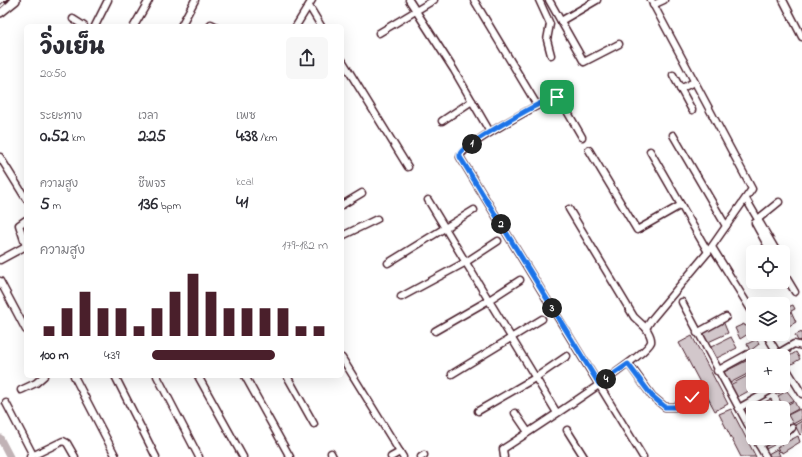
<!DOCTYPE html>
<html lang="th">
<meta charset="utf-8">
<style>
body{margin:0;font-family:"Indie Flower","Playpen Sans Thai",sans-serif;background:#f7f7f7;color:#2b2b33;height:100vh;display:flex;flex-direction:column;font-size:15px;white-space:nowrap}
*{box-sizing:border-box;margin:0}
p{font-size:13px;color:#7c7c81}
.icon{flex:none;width:22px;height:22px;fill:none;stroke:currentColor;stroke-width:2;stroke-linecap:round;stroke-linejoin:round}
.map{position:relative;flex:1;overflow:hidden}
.drawer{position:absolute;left:24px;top:24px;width:320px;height:354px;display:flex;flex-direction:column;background:#fff;border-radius:6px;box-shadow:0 4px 16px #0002}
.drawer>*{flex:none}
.controls{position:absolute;left:746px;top:245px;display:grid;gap:8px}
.controls a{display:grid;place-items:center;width:44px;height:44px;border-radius:6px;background:#fff;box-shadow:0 4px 16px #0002;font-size:20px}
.pin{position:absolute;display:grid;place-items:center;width:34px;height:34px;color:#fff;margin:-17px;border-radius:8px;box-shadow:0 2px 6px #0006}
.km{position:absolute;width:20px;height:20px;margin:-10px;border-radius:50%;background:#222;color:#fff;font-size:11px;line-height:20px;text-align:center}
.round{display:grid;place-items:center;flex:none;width:42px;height:42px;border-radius:6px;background:#f7f7f7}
.headline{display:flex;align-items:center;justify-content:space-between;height:68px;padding:0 16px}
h1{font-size:22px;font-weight:800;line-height:30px}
.metrics{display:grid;grid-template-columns:repeat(3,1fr);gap:6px;height:68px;padding:4px 16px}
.metrics div{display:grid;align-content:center}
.metrics b{font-size:17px;font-weight:800}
.metrics small{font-size:11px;font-weight:400}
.metrics p{font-size:11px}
.chart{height:112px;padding:8px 16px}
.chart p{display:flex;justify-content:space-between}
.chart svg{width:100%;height:72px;margin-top:4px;stroke:#4a1f2b;stroke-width:6}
ul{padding:0 16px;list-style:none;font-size:13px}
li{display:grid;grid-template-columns:64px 48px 1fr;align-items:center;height:30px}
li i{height:10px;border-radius:5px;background:#4a1f2b}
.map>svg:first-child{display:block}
</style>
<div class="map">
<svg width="802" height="457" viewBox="0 0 802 457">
<rect width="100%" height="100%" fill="#fff"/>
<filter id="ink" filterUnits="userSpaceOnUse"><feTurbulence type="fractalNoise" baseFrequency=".025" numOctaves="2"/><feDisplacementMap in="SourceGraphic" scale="8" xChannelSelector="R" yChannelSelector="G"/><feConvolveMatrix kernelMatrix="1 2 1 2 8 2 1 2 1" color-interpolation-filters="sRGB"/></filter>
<g filter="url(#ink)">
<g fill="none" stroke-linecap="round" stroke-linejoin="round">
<path stroke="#c1b3b6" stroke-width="7" d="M0,438L10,457"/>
</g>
<g fill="#d2c7cb" stroke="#4a1f2b">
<path d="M793,305L795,309L791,311L796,322L789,326L783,314V309Z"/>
<path d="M723,321L728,333L704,344L699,332Z"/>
<path d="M744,324L745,326L748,325L750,326L753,331L740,339L735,328Z"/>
<path d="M783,328L787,335L779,340L776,334H783Z"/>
<path d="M802,332V340L798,341L795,335Z"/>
<path d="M692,336L728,404L715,411L679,343Z"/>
<path d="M731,337L737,348L713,360L707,349Z"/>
<path d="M757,339L759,344L750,351L747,344Z"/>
<path d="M790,348L791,352L783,357L780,356L779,354Z"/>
<path d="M796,352L800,359L787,367L783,360Z"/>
<path d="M750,359L753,366V371L728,384L722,373Z"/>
<path d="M753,373V386H758L734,399L728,386Z"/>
<path d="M782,386L785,390L776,395L771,387Z"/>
<path d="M787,391L794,400L782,405L778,396Z"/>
<path d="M771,399L775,408H753V419L747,421L743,412Z"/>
<path d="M794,401L798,409L787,415L783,407Z"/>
<path d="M731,409L756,457H741L719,414Z"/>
<path d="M800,409L802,419L793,424L788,415Z"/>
<path d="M802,421V433L800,435L795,425Z"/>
<path d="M793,429L794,432L774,443L772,439L783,438V434Z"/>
<path d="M798,436L800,442L782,453L781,451L780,452L777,447Z"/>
<path d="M772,441L774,445L766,449L764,445Z"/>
<path d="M777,449L780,456L769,457L768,454Z"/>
</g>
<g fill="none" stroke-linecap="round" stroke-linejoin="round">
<defs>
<g id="minor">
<path d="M409,0L454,70L490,132"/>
<path d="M474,0L537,105"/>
<path d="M539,0L550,24L547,40L551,55"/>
<path d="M549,0L584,62L619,44"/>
<path d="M783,0L802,37"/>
<path d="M653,5L664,0"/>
<path d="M309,6L321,26"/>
<path d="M73,19L84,26"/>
<path d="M561,21L597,0"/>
<path d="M211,24L215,26"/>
<path d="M95,26L108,0"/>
<path d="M134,26L149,0"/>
<path d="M181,26L195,0"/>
<path d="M296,26L312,0"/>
<path d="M379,33L434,0"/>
<path d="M342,60L408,167"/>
<path d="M673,75L692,110"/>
<path d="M680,89L694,82"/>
<path d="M442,121L472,101"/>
<path d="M673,135L726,226"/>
<path d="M582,137L560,99L554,97C540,104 460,146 460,157L643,457"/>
<path d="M589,150L637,230L681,205"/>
<path d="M650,151L708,252"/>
<path d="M0,157L26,199"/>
<path d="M746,199L777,252"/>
<path d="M428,200L557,413"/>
<path d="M342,205L362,193"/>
<path d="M569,209L634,317L646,328"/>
<path d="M758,219L779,202"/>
<path d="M26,220L19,225L26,246"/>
<path d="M755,223L771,252"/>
<path d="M342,236L377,219"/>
<path d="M712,247L753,313"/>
<path d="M0,260L26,246"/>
<path d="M388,263L474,210"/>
<path d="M783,272L795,292"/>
<path d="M0,281L26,330"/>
<path d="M401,297L466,262L498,241"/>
<path d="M682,302L753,434"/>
<path d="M435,331L489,300L520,280"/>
<path d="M697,333L726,317"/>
<path d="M766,334L779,356"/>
<path d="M777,354L794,344L802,346"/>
<path d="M342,358L403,457"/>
<path d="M783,363L802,394"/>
<path d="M629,364L652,396L665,407H675L692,397"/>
<path d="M717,371L748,354"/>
<path d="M452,374L542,319"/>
<path d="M74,376L116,457"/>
<path d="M115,376L156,457"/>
<path d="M157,376L199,457"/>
<path d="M198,376L243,457"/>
<path d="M245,376L290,457"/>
<path d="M287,376L314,424"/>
<path d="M21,390L36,383L44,376"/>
<path d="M6,403L33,455"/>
<path d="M739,408L769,391"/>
<path d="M478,411L535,378L567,356"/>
<path d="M515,413L528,432"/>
<path d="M567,430L584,457"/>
<path d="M783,433L792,428"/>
<path d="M755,438L766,457"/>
<path d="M759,445L773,438"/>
<path d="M331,453L333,457"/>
<path d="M30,457L63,441L67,443L75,457"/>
<path d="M391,457L400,452"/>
<path d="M421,457L424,455"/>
<path d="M504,457L503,449C524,435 646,357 651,342C652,337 648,332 646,328L652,319L708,252L752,189L651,0"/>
</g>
<path id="secondary" d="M0,12L15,0"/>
</defs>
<use href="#minor" stroke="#4a1f2b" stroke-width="9"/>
<use href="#secondary" stroke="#4a1f2b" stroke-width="12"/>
<use href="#minor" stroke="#fff" stroke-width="6"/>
<use href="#secondary" stroke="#fff" stroke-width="9"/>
<defs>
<path id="rail" d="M0,7L8,0"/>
</defs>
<use href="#rail" stroke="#4a1f2b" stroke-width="3.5"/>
<use href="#rail" stroke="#fff" stroke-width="2" stroke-dasharray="6" stroke-linecap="butt"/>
</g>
</g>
<g fill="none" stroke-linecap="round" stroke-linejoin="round" filter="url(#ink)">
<defs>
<path id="route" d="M557,97C546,97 471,142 462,151C459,154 460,153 460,157L599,384L628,364L652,396L665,407H675L692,397"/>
</defs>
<use href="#route" stroke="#fff" stroke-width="8"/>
<use href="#route" stroke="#1a73e8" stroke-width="5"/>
</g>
</svg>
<div class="controls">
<a><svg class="icon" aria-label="locate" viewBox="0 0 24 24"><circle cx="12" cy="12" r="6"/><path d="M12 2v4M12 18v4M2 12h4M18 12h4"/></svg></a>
<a><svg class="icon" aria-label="layers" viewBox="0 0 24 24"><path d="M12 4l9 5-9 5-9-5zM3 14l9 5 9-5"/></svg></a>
<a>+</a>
<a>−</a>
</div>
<div class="pin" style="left:557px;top:97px;background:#1e9e55"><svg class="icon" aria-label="arrive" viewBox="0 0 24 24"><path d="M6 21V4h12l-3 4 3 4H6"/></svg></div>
<div class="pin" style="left:692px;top:397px;background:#d93025"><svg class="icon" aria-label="check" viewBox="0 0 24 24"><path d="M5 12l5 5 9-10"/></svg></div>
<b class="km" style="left:472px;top:144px">1</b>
<b class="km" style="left:501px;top:224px">2</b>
<b class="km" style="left:552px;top:308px">3</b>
<b class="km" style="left:606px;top:379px">4</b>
<section class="drawer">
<div class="headline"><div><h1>วิ่งเย็น</h1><p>20:50</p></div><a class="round"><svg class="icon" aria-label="share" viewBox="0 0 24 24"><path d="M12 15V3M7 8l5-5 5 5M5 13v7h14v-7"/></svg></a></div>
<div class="metrics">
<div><p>ระยะทาง</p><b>0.52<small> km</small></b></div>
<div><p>เวลา</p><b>2:25</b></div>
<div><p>เพซ</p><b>4:38<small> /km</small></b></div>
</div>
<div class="metrics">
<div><p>ความสูง</p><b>5<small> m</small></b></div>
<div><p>ชีพจร</p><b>136<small> bpm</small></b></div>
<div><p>kcal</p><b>41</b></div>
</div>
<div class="chart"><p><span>ความสูง</span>179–182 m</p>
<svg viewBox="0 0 160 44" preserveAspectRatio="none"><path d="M5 44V38M15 44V27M25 44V17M35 44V27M45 44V27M55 44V38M65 44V27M75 44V17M85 44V6M95 44V17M105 44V27M115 44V27M125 44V27M135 44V27M145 44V38M155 44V38"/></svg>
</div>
<ul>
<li><b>100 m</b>4:39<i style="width:70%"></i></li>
</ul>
</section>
</div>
